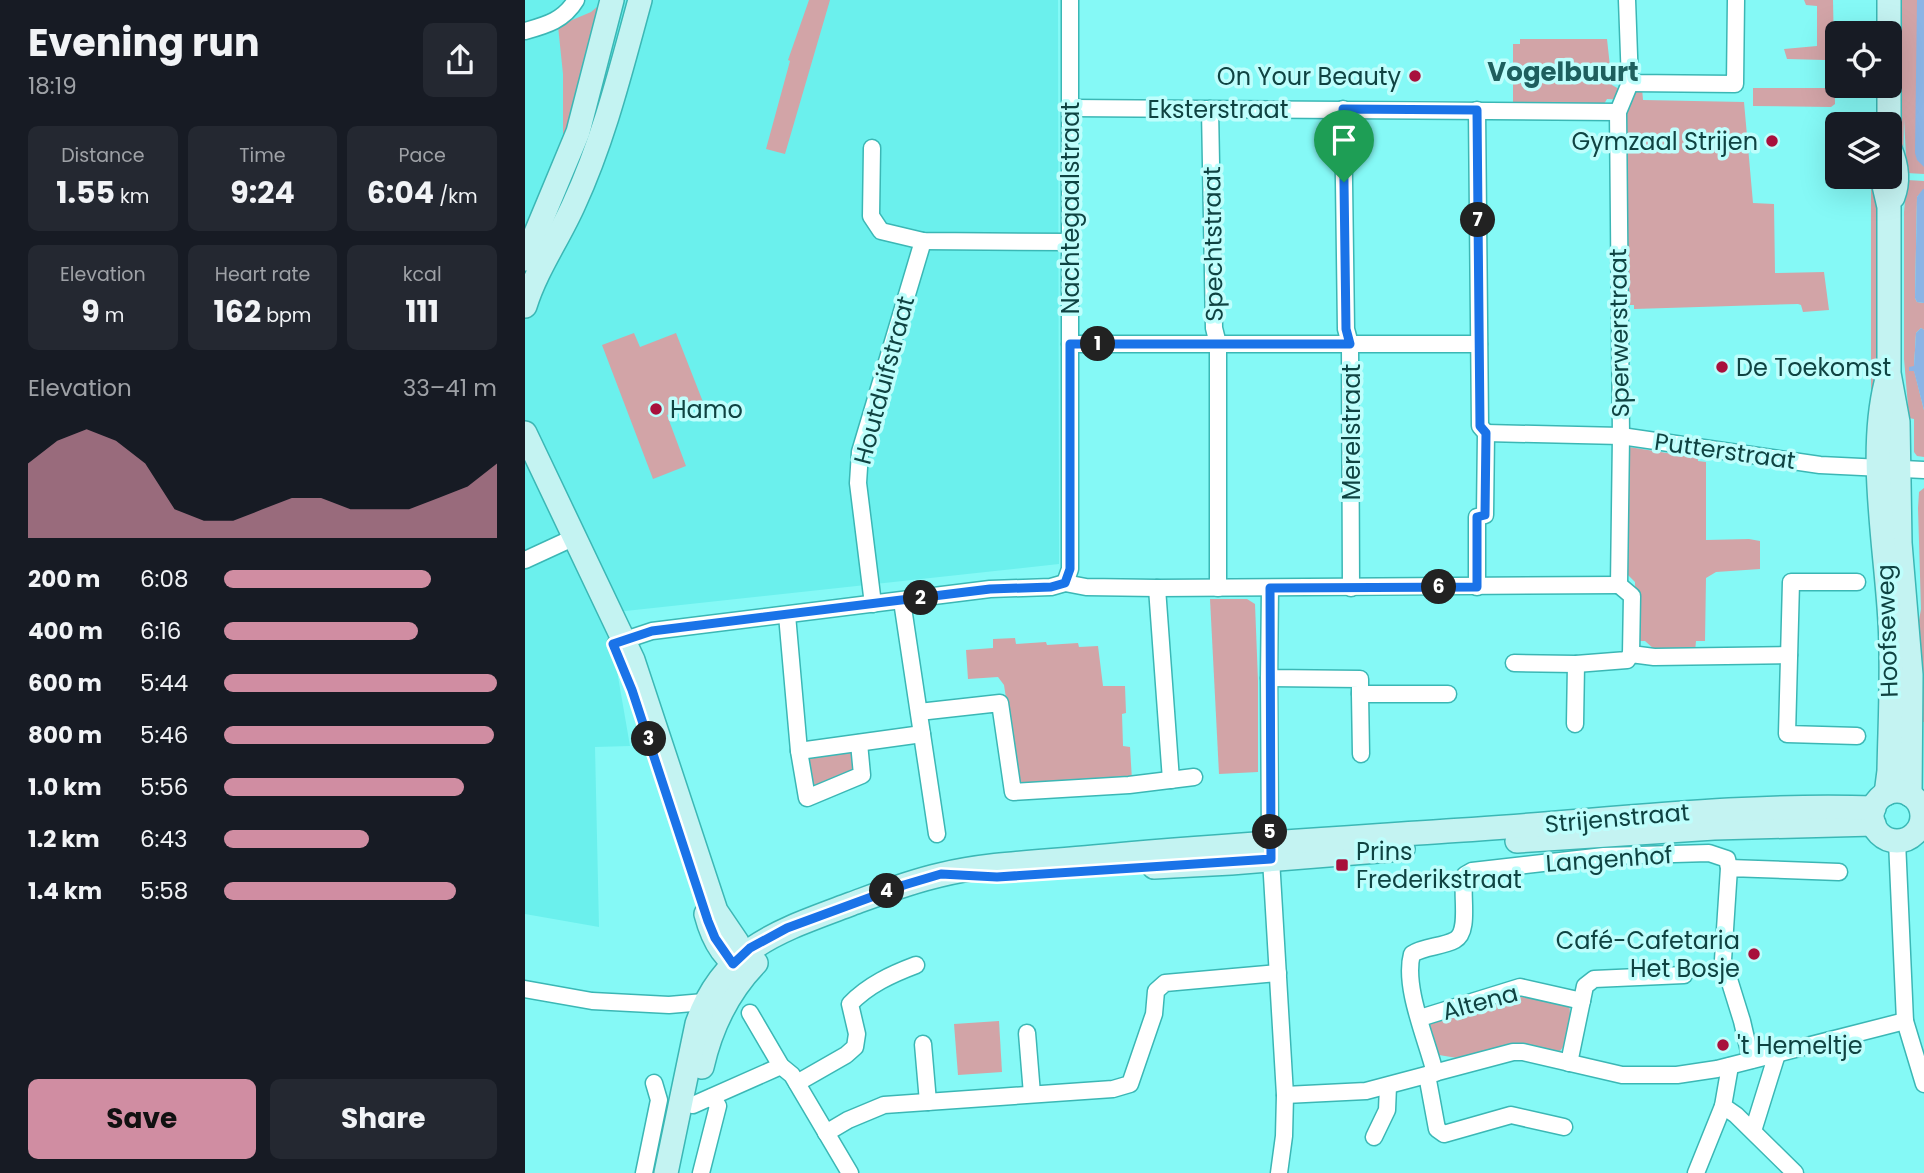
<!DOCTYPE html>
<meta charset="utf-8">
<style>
body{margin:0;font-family:Poppins,sans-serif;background:#242831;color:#f1f3f6;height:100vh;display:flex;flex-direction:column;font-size:26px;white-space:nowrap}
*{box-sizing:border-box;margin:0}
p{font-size:23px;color:#9ea1a6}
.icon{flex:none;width:38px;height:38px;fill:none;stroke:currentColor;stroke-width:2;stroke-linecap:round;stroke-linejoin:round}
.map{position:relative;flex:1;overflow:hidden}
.panel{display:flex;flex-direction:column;background:#171b24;width:525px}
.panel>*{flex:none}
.tools{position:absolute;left:1300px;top:21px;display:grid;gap:14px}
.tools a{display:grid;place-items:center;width:77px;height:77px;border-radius:10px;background:#171b24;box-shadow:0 7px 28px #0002;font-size:35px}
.pin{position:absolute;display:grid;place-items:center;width:60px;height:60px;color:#fff;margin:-72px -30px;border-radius:50% 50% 50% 0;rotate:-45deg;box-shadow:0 0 7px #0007}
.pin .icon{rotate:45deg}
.km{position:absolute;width:35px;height:35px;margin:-18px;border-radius:50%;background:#222;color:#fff;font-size:19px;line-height:35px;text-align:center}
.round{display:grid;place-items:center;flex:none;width:74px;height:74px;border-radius:10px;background:#242831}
.summary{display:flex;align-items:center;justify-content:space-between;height:119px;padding:0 28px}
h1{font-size:38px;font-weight:700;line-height:52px}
.stats{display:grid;grid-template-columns:repeat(3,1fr);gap:10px;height:119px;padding:7px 28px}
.stats div{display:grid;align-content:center;border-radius:10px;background:#242831;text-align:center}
.stats b{font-size:30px;font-weight:700}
.stats small{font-size:19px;font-weight:400}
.stats p{font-size:19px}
.chart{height:196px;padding:14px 28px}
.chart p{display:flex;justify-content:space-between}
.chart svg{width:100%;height:126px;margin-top:7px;fill:#d08da2;opacity:.7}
.primary-button{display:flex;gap:14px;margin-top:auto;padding:14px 28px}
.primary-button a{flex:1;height:80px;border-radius:10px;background:#d08da2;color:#111;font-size:28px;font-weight:700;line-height:80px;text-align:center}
.primary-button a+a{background:#242831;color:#f1f3f6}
ul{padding:0 28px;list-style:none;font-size:23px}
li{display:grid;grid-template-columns:112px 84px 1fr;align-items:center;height:52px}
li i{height:18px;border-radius:9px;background:#d08da2}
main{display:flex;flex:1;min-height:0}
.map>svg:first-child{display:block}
</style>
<main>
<section class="panel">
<div class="summary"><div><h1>Evening run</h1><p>18:19</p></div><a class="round"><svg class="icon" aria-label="share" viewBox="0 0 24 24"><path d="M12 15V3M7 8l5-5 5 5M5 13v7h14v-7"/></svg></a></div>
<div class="stats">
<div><p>Distance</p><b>1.55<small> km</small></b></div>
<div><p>Time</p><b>9:24</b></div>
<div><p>Pace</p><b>6:04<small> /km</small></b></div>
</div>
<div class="stats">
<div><p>Elevation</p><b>9<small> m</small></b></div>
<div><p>Heart rate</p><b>162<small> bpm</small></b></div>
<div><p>kcal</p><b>111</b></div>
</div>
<div class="chart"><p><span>Elevation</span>33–41 m</p>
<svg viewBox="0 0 160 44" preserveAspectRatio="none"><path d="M0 44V18L10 10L20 6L30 10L40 18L50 34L60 38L70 38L80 34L90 30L100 30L110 34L120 34L130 34L140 30L150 26L160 18V44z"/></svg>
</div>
<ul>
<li><b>200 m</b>6:08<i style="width:76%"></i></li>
<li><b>400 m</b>6:16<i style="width:71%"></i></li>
<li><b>600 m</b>5:44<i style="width:100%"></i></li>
<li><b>800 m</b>5:46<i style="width:99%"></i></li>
<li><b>1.0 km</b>5:56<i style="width:88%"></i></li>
<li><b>1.2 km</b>6:43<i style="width:53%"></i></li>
<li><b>1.4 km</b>5:58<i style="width:85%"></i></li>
</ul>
<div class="primary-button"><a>Save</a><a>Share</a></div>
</section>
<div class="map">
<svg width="1399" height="1173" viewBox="0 0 1399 1173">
<rect width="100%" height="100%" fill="#85f9f6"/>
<path fill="#6bf0ed" d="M0,0H533L534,564L82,613L105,746L70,747L74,927L0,914Z"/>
<g fill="#d2a4a7">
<path d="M284,0H305L260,154L241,149L265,61L263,60Z"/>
<path d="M1279,0H1308L1310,104L1306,107L1228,106V88H1300V60L1262,59L1259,49L1292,46V6L1281,5Z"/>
<path d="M1373,0H1392L1399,167V174L1382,173L1379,119L1374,340L1372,147Z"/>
<path d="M78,2L38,143V74L33,26L66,12Z"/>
<path d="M995,39H1082L1087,85L1103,94L1105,90L1117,88L1118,100L1219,102L1228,203L1249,204L1250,273L1299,272L1304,310L1278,312L1276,305L1273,304L1109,309V305H1102V100L1082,99L1079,104L988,105V44H995Z"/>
<path d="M1354,180L1356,378L1346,419V181Z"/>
<path d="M1382,180L1399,181V189L1392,197L1390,298L1392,302L1399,303V330L1396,328L1391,333L1389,367L1384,370H1389L1399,410V457L1392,456L1389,452V419L1384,418L1379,359V212Z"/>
<path d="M109,333L115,347L151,333L178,402L142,415L161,466L128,479L77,345Z"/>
<path d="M1104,447L1173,458V461L1181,462V540L1224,539L1235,541V569L1191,572L1181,578L1180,641H1171L1170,652L1129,649L1120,641H1111L1110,582L1101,573Z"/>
<path d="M1399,488V722H1394L1393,626L1396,609L1393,508L1394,492Z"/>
<path d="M685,599H722L730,604L733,681V772L694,774Z"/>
<path d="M490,638L491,644L521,642L522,645L553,643L554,647L573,646L578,686H600L601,713L597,714L598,746L605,747L607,780L494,784L479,685L473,677L443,679L441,650L468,648V639Z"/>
<path d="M330,751L331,773L308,784L287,785L284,757Z"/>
<path d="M1002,994L1044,1005C1047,1019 1044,1041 1035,1051L984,1044L932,1058L914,1055L905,1025L909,1019L987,996Z"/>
<path d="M474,1021L477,1072L433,1075L429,1024Z"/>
</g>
<g fill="#8bb4e5">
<path d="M1392,0H1399V167L1392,160L1390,153Z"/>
<path d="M1398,189H1399V303L1392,302L1390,298L1392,197Z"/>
<path d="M1396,328L1399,330V410L1389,371H1384V367L1389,366L1391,333Z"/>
</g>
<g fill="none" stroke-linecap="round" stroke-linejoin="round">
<defs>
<g id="street">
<path d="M1102,0L1105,83L1210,84L1211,0"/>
<path d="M0,31C22,25 39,20 51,0"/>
<path d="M546,108L1093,112"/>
<path d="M685,109L689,328L693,344V588"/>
<path d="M818,109L821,329L825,344L826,588"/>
<path d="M952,110L955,426L961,433L960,515L952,517V587"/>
<path d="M347,148L346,216L356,231L398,241L545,242"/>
<path d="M545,344H954"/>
<path d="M961,433L1096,436L1295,465L1399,470"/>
<path d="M0,560L50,537"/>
<path d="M1332,582H1266L1262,734L1332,736"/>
<path d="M540,583L545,569V0"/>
<path d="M1094,585L1096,436L1093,112L1105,83"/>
<path d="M1094,585L1107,596L1106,654"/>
<path d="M632,588L646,780"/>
<path d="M745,588L744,678L835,679V694H923"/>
<path d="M377,601L412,834"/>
<path d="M348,604L333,483L335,452L398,241"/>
<path d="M262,615L274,751L282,798L337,775L334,743"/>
<path d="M91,643L127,631L465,589L526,587L540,583L561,587L632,588L1094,585"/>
<path d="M989,663L1051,664L1102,660L1106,654L1129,657L1264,655"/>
<path d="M744,678L745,843"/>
<path d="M835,694L836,754"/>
<path d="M394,712L475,703L488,792L604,785L669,777"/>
<path d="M1050,724L1051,664"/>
<path d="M274,751L397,734"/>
<path d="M1372,841L1380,1021L1399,1084"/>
<path d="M746,859L760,1095L759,1136L754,1173"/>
<path d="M0,989L67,1001L144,1005L179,1002"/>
<path d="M225,1013L256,1066L267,1075L325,1173"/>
<path d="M895,1018L995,987L1057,1001"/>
<path d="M502,1033L507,1094"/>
<path d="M398,1044L403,1102"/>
<path d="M1226,1060L1217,1021L1198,960L1204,868L1314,872"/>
<path d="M1044,1063L1060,986L1069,979L1159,975"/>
<path d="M1205,1066L1198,1106L1211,1115L1270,1173"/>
<path d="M910,1073C902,1040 878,987 887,954C900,946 917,947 930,940C946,931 935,892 940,875L947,871L1079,856L1184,853L1202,859L1204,868"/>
<path d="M902,1075L912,1129L919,1134L986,1115L1039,1127"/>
<path d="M272,1083L321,1055L330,1047L332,1034L325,1004C343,985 367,974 391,965"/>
<path d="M760,1095L841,1091L988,1052H998L1097,1075H1152L1192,1069L1380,1021"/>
<path d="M168,1105L256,1066"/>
<path d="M1228,1131L1252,1054"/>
<path d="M301,1133L323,1120L359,1105L588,1089L605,1084L629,1014L631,991L640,983L753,973"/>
<path d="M849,1137L862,1110L863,1086"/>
<path d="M119,1173L134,1100L129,1083"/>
<path d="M176,1173L193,1106L187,1097"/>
<path d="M1171,1173L1198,1106"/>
</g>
<g id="secondary">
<path d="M1364,0V33"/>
<path d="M1364,86V124"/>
<path d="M1365,149C1372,165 1374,181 1368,197"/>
<path d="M1357,177L1364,207V373L1373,422L1375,543L1386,675L1385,795"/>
<path d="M0,259L53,132L87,0"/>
<path d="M0,306C11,270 34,238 49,204C79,139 96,69 115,0"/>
<path d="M0,433L108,660L191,911L212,942L222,968"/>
<circle cx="1372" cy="816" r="25"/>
<path d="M1361,794L1364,771C1365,721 1368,671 1365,622C1361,547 1343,455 1361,383"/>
<path d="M992,841L1189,828L1349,824"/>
<path d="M629,867L706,863L878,849"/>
<path d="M181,914C187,937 198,960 220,970"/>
<path d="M177,1067C186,1027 202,993 231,963"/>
<path d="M141,1173L172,1024C198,947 257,930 326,904C356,893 384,882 415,875C464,863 518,862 569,857C686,846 804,839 922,831C1064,823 1206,803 1349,808"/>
</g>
</defs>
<use href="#street" stroke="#3bb7b5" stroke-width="19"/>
<use href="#secondary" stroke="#3bb7b5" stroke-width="26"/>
<use href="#street" stroke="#fff" stroke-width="16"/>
<use href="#secondary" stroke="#c4f3f2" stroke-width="23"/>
</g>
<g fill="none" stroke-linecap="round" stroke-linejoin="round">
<defs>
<path id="route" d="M818,109L952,110L955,426L961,433L960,515L952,517V587L745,588L746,859L472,877L416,874L379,885L262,928L225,948L208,964L190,938L183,921L107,690L88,644L127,631L465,589L526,587L540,583L545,569V344H825L821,329Z"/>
</defs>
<use href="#route" stroke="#fff" stroke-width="14"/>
<use href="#route" stroke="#1a73e8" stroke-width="9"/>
</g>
<g fill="#a8103c" stroke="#befefc" stroke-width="2.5">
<circle cx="890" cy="76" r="7"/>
<circle cx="1247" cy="141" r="7"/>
<circle cx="1197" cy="367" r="7"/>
<circle cx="131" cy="409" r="7"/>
<rect x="810" y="858" width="14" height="14" rx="3.5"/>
<circle cx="1229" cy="954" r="7"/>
<circle cx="1198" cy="1045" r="7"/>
</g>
<g text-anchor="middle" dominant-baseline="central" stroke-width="7" stroke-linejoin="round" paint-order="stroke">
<g font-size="24" fill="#0f4342" stroke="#befefc" text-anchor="start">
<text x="876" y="76" text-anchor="end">On Your Beauty</text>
<text x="1233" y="141" text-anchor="end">Gymzaal Strijen</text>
<text x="1211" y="367">De Toekomst</text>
<text x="145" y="409">Hamo</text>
<text x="831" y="851">Prins<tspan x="831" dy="28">Frederikstraat</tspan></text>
<text x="1215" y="940" text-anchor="end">Café-Cafetaria<tspan x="1215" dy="28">Het Bosje</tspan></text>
<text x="1212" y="1045">'t Hemeltje</text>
</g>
<g font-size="24" fill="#0f4342" stroke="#befefc">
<text x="693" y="109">Eksterstraat</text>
<text transform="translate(545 208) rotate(-90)">Nachtegaalstraat</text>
<text transform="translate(688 244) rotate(-91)">Spechtstraat</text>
<text transform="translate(1094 333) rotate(-91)">Sperwerstraat</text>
<text transform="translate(359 380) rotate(-75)">Houtduifstraat</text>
<text transform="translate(826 432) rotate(-90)">Merelstraat</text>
<text transform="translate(1200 451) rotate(8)">Putterstraat</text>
<text transform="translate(1362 631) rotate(-92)">Hoofseweg</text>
<text transform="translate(1092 818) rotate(-5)">Strijenstraat</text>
<text transform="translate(1084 859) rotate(-4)">Langenhof</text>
<text transform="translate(955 1002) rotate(-15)">Altena</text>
</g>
<g font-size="26" font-weight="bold" fill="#1e5f5e" stroke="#befefc">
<text x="1038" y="72">Vogelbuurt</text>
</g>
</g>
</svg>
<div class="tools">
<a><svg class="icon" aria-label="locate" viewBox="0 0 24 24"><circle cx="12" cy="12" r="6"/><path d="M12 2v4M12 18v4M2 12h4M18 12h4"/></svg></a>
<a><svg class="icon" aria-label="layers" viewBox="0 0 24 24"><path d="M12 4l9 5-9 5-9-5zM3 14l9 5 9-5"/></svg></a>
</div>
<div class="pin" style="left:819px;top:182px;background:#1e9e55"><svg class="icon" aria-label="arrive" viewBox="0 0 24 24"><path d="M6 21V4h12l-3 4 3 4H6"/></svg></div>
<b class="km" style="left:573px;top:344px">1</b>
<b class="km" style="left:396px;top:598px">2</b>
<b class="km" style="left:124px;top:739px">3</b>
<b class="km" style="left:362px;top:891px">4</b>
<b class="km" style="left:745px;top:832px">5</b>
<b class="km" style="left:914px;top:587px">6</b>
<b class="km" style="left:953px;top:220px">7</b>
</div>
</main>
